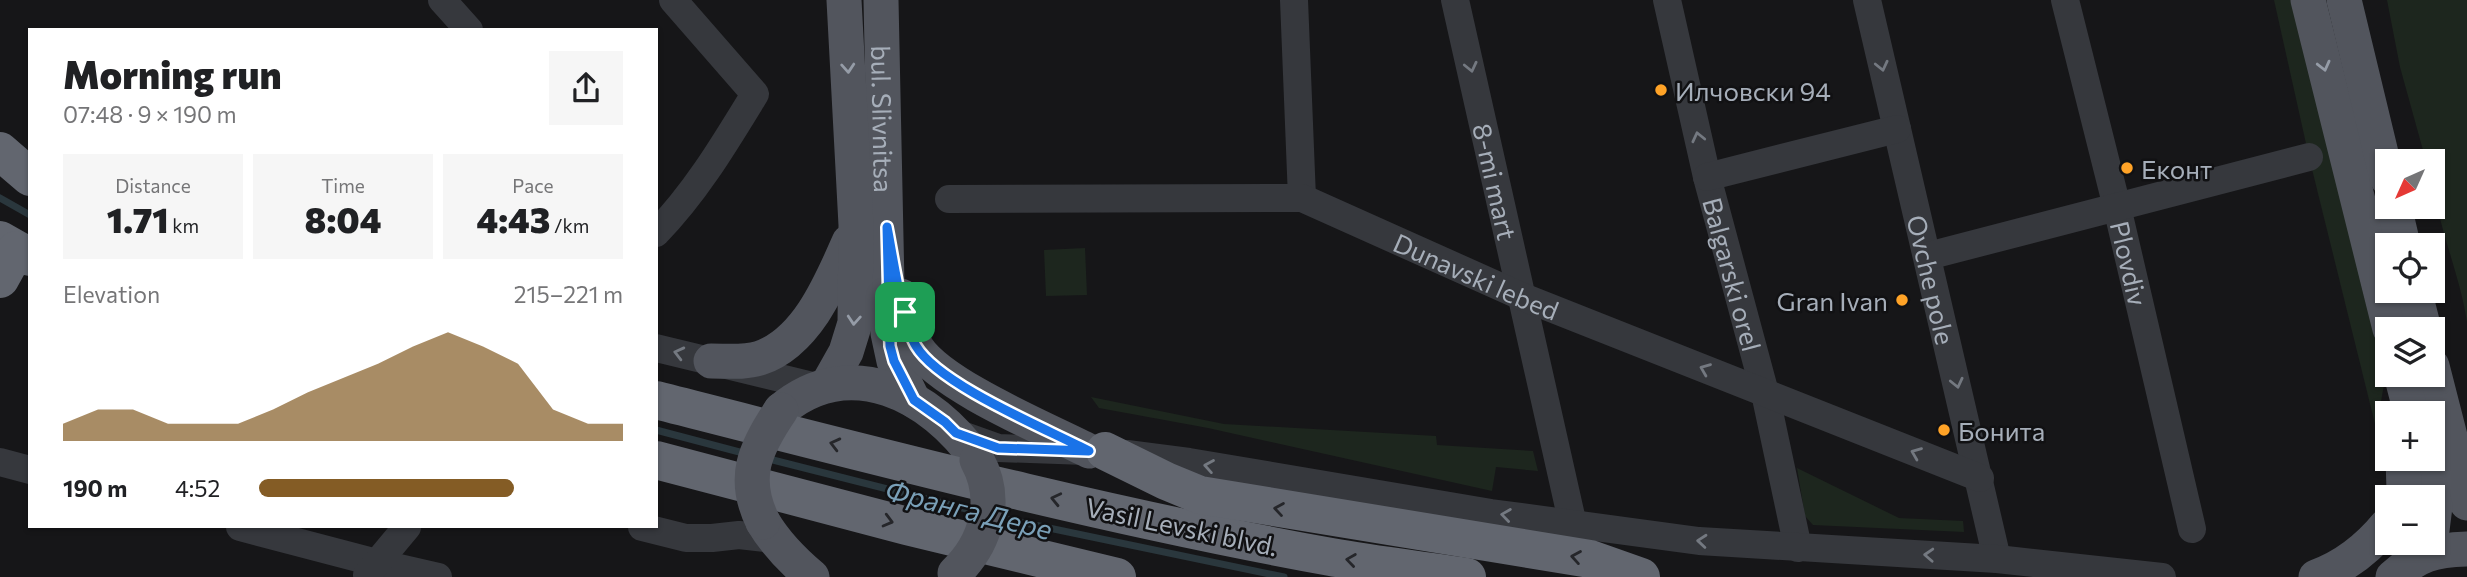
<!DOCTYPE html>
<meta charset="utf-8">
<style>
body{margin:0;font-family:Commissioner,sans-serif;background:#f6f6f6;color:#202124;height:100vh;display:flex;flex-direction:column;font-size:26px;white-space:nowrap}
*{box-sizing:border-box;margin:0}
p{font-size:23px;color:#757577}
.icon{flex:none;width:38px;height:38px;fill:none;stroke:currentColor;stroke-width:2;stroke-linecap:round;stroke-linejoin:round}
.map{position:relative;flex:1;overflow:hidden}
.sheet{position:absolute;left:28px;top:28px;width:630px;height:500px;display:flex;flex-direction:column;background:#fff;border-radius:0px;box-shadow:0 2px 5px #0004}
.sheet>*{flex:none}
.needle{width:46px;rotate:225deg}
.buttons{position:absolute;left:2375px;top:149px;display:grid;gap:14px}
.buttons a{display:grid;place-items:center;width:70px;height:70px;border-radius:0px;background:#fff;box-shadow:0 2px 5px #0004;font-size:35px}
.pin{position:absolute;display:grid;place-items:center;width:60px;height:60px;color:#fff;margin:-30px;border-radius:14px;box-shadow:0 4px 10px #0006}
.round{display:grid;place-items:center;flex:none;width:74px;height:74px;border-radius:0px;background:#f6f6f6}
.headline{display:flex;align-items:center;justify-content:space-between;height:119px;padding:0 35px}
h1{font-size:38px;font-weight:800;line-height:52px}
.figures{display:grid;grid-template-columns:repeat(3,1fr);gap:10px;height:119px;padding:7px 35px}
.figures div{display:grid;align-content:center;border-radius:0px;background:#f6f6f6;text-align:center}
.figures b{font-size:35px;font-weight:800}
.figures small{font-size:19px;font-weight:400}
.figures p{font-size:19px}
.chart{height:196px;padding:14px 35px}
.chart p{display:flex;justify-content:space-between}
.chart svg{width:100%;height:126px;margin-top:7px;fill:#845c25;opacity:.7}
ul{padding:0 35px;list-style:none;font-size:23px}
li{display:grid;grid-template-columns:112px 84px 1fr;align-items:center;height:52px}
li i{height:18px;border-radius:9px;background:#845c25}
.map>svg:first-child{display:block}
</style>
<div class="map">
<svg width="2467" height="577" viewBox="0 0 2467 577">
<rect width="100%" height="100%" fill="#161618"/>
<g fill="#1d261e">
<path d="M2274,0H2299L2387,369L2376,428L2309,157Z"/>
<path d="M2387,0H2467V322C2459,268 2432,216 2432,161H2426L2400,67Z"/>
<path d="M1085,248L1087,295L1046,296L1044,250Z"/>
<path d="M1091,397L1224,424L1436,436L1437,445L1533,451L1538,471L1496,467L1492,491L1208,428L1099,408Z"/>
<path d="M1797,468L1899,518L1963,521L1964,532L1813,525L1805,516Z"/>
</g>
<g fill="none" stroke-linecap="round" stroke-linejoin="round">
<g stroke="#2a373d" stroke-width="7">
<path d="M0,198L30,215"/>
<path d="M656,430L747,454"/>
<path d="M765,458L978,512"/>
<path d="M996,517L1284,577"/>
</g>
<g stroke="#36383d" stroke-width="28">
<path d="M442,0L469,30"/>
<path d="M1294,0L1302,198"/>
<path id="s1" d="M1455,0L1573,525"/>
<path id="s2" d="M1667,0L1707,177L1765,393L1798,548"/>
<path id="s3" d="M1867,0L1997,559"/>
<path id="s4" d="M2065,0L2117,207L2192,529"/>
<path d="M1707,177L1897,129"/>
<path id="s5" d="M949,199L1302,198L1523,297L1980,478"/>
<path d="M656,233C696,192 725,143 755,94L673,0"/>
<path d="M1928,256L2309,157"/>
<path d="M656,348L817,387"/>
<path d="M956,433L998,448L1086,451"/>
<path d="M1127,454L1189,462L1491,513L1699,541L1997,559L2162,577"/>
<path d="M0,462L30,470"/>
<path d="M240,527L377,563L438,577"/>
<path d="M642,527L686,538H712L739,535L773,539"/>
<path d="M367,575L407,527"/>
</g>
<g stroke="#52555d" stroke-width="35">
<path id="s6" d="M881,0L888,333L894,361L913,400"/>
<path d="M2308,0L2390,329"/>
<path d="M2344,0L2387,178"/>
<path d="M2394,206L2403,245"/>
<path d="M2414,290L2424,329"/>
<path d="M901,296C905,313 908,333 917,348C942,386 1046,429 1089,451"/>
<path d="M711,361C727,361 745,363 760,358C807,342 831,283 849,242"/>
<path d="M2432,366L2467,503"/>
<path d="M2401,374L2411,413"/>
<path d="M828,384L846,352L855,323L856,225L844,0"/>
<path d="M781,410C850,352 932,395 977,460"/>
<path d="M2423,458L2435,506L2432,530"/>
<path d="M2403,497L2404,490L2403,458"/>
<path d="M763,522C776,544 793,561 812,577"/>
<path d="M2316,577C2344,567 2368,548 2387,525"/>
<path d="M2393,577C2419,554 2433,550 2467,549"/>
</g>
<g stroke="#62666f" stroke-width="38">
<path d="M0,151L30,177"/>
<path d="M0,240L30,257"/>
<path d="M0,279L16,250"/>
<path d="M656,400C880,457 1104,516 1331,557C1376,565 1421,570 1467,577"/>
<path d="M1105,451L1166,481L1200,495L1590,559L1641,577"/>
<path d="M656,460L907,526L1117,577"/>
</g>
<g stroke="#52555d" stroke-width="35">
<path d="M763,522C741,478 755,448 781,410"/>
<path d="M955,573C986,543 999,500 977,460"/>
</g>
</g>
<defs><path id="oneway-chevron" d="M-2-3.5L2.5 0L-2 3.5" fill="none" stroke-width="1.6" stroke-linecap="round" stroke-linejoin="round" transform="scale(1.75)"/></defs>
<g stroke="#747981">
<use href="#oneway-chevron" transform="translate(1882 66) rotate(77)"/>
<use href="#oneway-chevron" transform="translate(1471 67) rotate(77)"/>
<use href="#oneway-chevron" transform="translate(1698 137) rotate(-103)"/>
<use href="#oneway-chevron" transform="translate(679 353) rotate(-166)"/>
<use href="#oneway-chevron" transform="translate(1705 369) rotate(-158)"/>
<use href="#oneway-chevron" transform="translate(1957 383) rotate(77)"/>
<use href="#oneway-chevron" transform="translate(1916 453) rotate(-158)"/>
<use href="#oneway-chevron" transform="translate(1209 466) rotate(-170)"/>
<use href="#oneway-chevron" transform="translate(1506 515) rotate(-172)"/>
<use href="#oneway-chevron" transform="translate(1702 541) rotate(-175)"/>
<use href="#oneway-chevron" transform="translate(1929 555) rotate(-177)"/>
</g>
<g stroke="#959ca7">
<use href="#oneway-chevron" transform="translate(2324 66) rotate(76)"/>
<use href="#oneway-chevron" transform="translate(848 68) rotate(86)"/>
<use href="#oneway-chevron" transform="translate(854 320) rotate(94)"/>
</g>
<g stroke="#25262a">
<use href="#oneway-chevron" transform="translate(835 444) rotate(-166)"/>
<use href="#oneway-chevron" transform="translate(1056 499) rotate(-167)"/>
<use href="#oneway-chevron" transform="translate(1279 509) rotate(-171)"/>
<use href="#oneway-chevron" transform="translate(888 521) rotate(15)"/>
<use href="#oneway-chevron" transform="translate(1576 557) rotate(-170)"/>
<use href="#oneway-chevron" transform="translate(1351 560) rotate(-172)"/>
</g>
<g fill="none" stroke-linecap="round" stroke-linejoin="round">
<defs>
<path id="route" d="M887,227C893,257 902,322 916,346C939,385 1047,429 1089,451L998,448L956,433L945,422L914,400L894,361L890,346Z"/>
</defs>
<use href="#route" stroke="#fff" stroke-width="14"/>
<use href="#route" stroke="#1a73e8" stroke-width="9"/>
</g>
<g fill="#ffa327" stroke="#111113" stroke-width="2.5">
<circle cx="1661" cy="90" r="7"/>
<circle cx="2127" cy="168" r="7"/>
<circle cx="1902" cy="300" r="7"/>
<circle cx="1944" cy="430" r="7"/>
</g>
<g text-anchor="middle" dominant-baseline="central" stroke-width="5" stroke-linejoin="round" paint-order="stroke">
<g font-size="26" fill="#a6aeb9" stroke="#111113" text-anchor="start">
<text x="1675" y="90">Илчовски 94</text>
<text x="2141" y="168">Еконт</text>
<text x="1888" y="300" text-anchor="end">Gran Ivan</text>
<text x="1958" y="430">Бонита</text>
</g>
<g font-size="26" fill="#a6aeb9" stroke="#111113">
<text stroke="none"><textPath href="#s6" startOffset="119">bul. Slivnitsa</textPath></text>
<text stroke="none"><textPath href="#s1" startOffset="186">8-mi mart</textPath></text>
<text stroke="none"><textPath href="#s4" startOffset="271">Plovdiv</textPath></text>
<text stroke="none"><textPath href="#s2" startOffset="282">Balgarski orel</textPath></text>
<text stroke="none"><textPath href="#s5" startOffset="544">Dunavski lebed</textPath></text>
<text stroke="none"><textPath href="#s3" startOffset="287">Ovche pole</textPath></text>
<text transform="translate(1182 526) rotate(12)">Vasil Levski blvd.</text>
</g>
<g font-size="28" font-style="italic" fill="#7aa0b8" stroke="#111113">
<text transform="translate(969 509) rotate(14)">Франга Дере</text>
</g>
</g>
</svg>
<div class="buttons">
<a><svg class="needle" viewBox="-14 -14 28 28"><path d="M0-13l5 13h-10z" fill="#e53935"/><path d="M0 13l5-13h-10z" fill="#757577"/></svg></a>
<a><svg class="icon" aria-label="locate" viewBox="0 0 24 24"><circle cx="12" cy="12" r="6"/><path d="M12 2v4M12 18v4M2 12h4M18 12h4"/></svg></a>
<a><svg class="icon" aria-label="layers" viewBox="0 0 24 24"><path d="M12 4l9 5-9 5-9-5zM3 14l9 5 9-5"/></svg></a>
<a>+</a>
<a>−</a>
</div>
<div class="pin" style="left:905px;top:312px;background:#1e9e55"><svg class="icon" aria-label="arrive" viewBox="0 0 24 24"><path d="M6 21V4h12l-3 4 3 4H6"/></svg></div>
<section class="sheet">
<div class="headline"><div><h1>Morning run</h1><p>07:48 · 9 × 190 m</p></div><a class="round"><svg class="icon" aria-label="share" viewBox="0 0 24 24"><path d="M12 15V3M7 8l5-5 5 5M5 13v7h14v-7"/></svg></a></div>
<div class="figures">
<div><p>Distance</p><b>1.71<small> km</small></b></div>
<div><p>Time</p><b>8:04</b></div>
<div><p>Pace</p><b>4:43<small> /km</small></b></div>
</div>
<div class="chart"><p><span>Elevation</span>215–221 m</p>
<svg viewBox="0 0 160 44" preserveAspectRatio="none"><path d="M0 44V38L10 33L20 33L30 38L40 38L50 38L60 33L70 27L80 22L90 17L100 11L110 6L120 11L130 17L140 33L150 38L160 38V44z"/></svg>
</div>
<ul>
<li><b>190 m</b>4:52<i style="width:70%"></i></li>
</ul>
</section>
</div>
